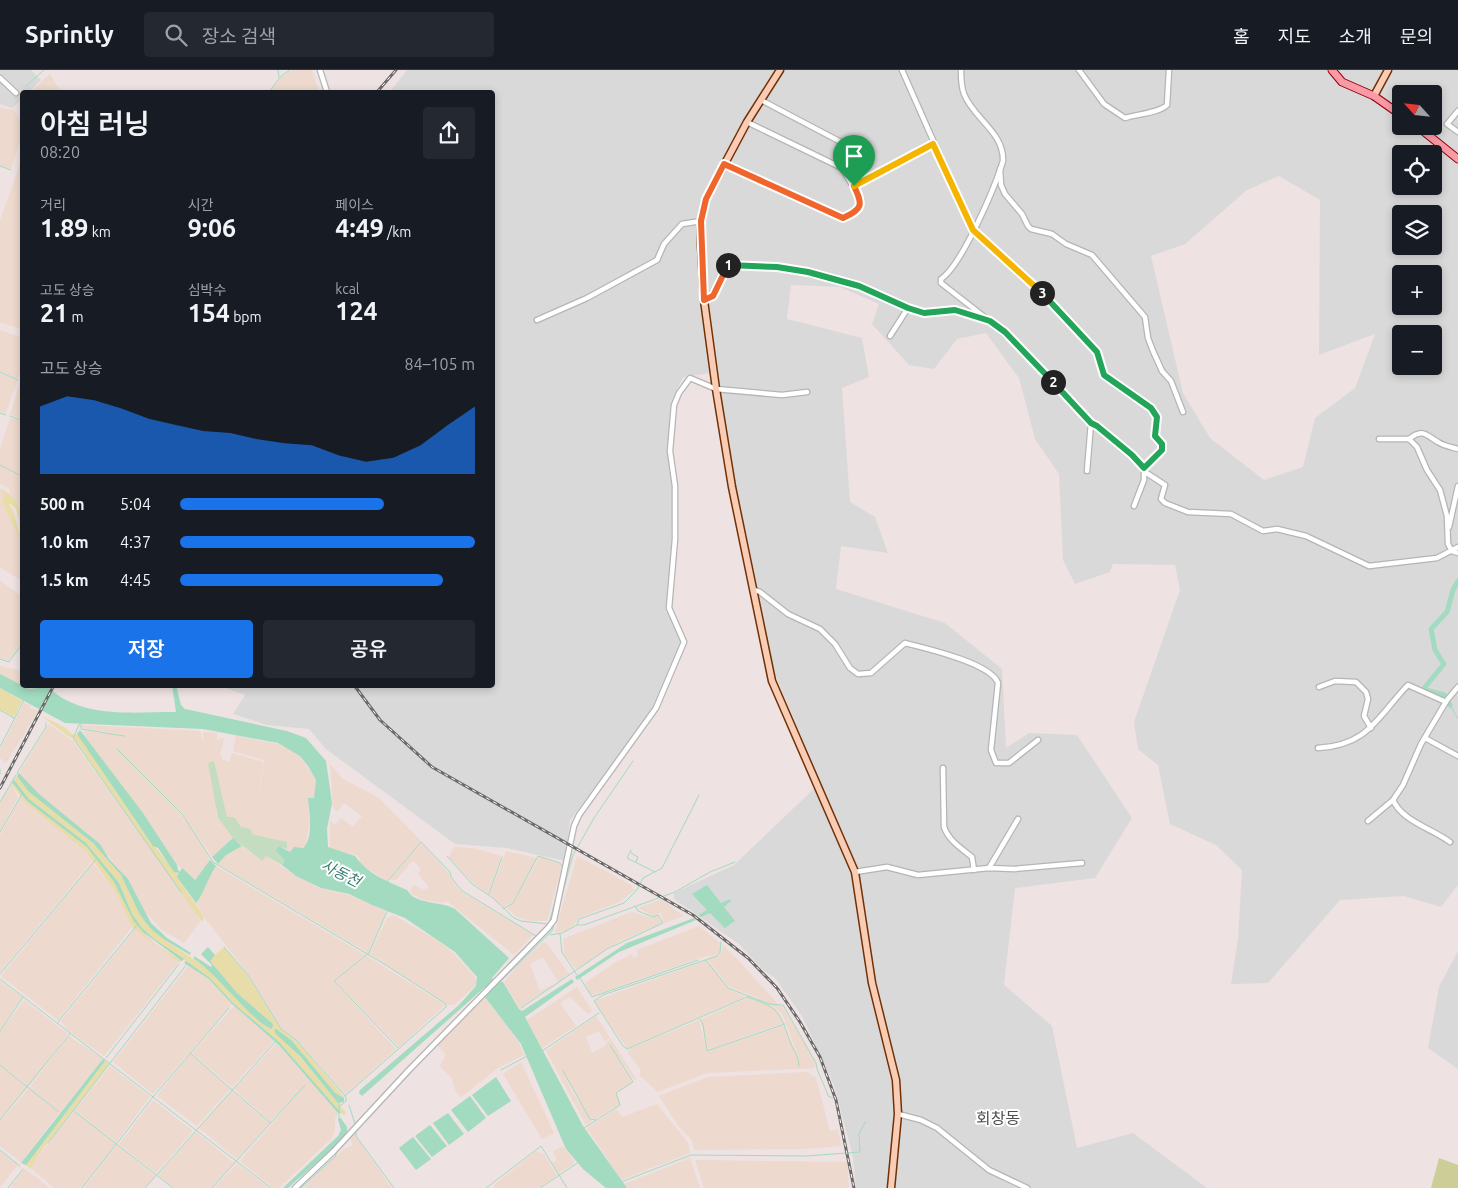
<!DOCTYPE html>
<html lang="ko">
<meta charset="utf-8">
<style>
body{margin:0;font-family:Ubuntu,"Noto Sans KR",sans-serif;background:#242831;color:#f1f3f6;height:100vh;display:flex;flex-direction:column;font-size:19px;white-space:nowrap}
*{box-sizing:border-box;margin:0}
p{font-size:16px;color:#9ea1a6}
.icon{flex:none;width:28px;height:28px;fill:none;stroke:currentColor;stroke-width:2;stroke-linecap:round;stroke-linejoin:round}
.map{position:relative;flex:1;overflow:hidden}
.drawer{position:absolute;left:20px;top:20px;width:475px;height:598px;display:flex;flex-direction:column;background:#171b24;border-radius:5px;box-shadow:0 2px 8px #0003}
.drawer>*{flex:none}
.needle{width:32px;rotate:297deg}
.buttons{position:absolute;left:1392px;top:15px;display:grid;gap:10px}
.buttons a{display:grid;place-items:center;width:50px;height:50px;border-radius:5px;background:#171b24;box-shadow:0 2px 8px #0003;font-size:25px}
.pin{position:absolute;display:grid;place-items:center;width:42px;height:42px;color:#fff;margin:-51px -21px;border-radius:50% 50% 50% 0;rotate:-45deg;box-shadow:0 0 5px #0007}
.pin .icon{rotate:45deg}
.km{position:absolute;width:25px;height:25px;margin:-12px;border-radius:50%;background:#222;color:#fff;font-size:14px;line-height:25px;text-align:center}
.round{display:grid;place-items:center;flex:none;width:52px;height:52px;border-radius:5px;background:#242831}
.overview{display:flex;align-items:center;justify-content:space-between;height:85px;padding:0 20px}
h1{font-size:28px;font-weight:600;line-height:38px}
.figures{display:grid;grid-template-columns:repeat(3,1fr);gap:8px;height:85px;padding:5px 20px}
.figures div{display:grid;align-content:center}
.figures b{font-size:25px;font-weight:600}
.figures small{font-size:14px;font-weight:400}
.figures p{font-size:14px}
.chart{height:140px;padding:10px 20px}
.chart p{display:flex;justify-content:space-between}
.chart svg{width:100%;height:90px;margin-top:5px;fill:#1a73e8;opacity:.7}
.primary-button{display:flex;gap:10px;margin-top:auto;padding:10px 20px}
.primary-button a{flex:1;height:58px;border-radius:5px;background:#1a73e8;color:#fff;font-size:20px;font-weight:600;line-height:58px;text-align:center}
.primary-button a+a{background:#242831;color:#f1f3f6}
ul{padding:0 20px;list-style:none;font-size:16px}
li{display:grid;grid-template-columns:80px 60px 1fr;align-items:center;height:38px}
li i{height:12px;border-radius:6px;background:#1a73e8}
header{display:flex;align-items:center;gap:30px;box-sizing:border-box;height:70px;padding:0 25px;background:#171b24;border-bottom:1px solid #363941}
header strong{font-size:24px}
nav{display:flex;gap:28px;margin-inline-start:auto;font-size:18px}
.search{width:350px;height:45px;background:#242831;display:flex;align-items:center;gap:12px;box-sizing:border-box;padding:0 18px;border-radius:5px;color:#9ea1a6;font-size:19px}
.map>svg:first-child{display:block}
</style>
<header>
<strong>Sprintly</strong>
<div class="search"><svg class="icon" aria-label="search" viewBox="0 0 24 24"><circle cx="10" cy="10" r="6"/><path d="M15 15l6 6"/></svg>장소 검색</div>
<nav><a>홈</a><a>지도</a><a>소개</a><a>문의</a></nav>
</header>
<div class="map">
<svg width="1458" height="1118" viewBox="0 0 1458 1118">
<rect width="100%" height="100%" fill="#eee2e2"/>
<g fill="#dad9da" fill-rule="evenodd">
<path d="M0,0H31L41,10L29,22H22V29L12,38L0,34Z"/>
<path d="M407,0H1458V815L1441,837L1404,826L1340,830L1268,913L1231,914L1238,869L1242,800L1216,775L1170,754L1158,695L1138,679L1134,652L1180,520L1175,495L1113,494L1110,502L1075,514L1063,490L1059,404L1035,369L1019,308L986,263L957,269L934,299L909,295L872,254L879,234L840,217L791,215L787,249L862,268L869,307L842,318L850,432L875,447L888,483L841,476L836,519L945,553L1002,599L1006,678L1029,663L1077,665L1132,748L1095,808L1015,818L1004,915L1052,956L1077,1078L1133,1063L1207,1118H856L853,1087L834,1015L802,946L775,908L763,900L739,874L674,829V823L734,795L821,712L771,595L731,393L717,302L683,307L671,332L668,384L673,417L671,491L666,541L681,568L680,578L654,635L633,669L570,750L565,791L507,778L455,774L326,679L309,659L267,655L233,644L245,625L218,615H492V22H390ZM1401,24H1434V56H1401ZM1401,84H1434V116H1401ZM1279,106L1320,130L1319,285L1375,264L1355,318L1315,348L1303,397L1264,410L1210,368L1183,323L1151,186L1185,174L1247,120ZM1401,144H1434V176H1401ZM1401,204H1434V236H1401ZM1401,264H1434V296H1401Z"/>
<path d="M1458,881V999L1428,978L1439,917Z"/>
</g>
<g fill="#edd9cd">
<path d="M293,0H312L319,22H270L281,7Z"/>
<path d="M50,4L61,22H31L43,10Z"/>
<path d="M0,38L14,40L22,54V65L11,99L0,96Z"/>
<path d="M22,88V260L0,252V151Z"/>
<path d="M0,260L22,268V293L18,309L0,301Z"/>
<path d="M0,303L17,311L6,343L0,342Z"/>
<path d="M22,307V350L10,344Z"/>
<path d="M10,348L22,352V405L0,394V379Z"/>
<path d="M0,395L22,406V451L19,434L9,422V418L0,414Z"/>
<path d="M0,419L5,424L2,432L22,473V511L0,497Z"/>
<path d="M0,511L22,526V572L9,590L0,588Z"/>
<path d="M0,596L22,601V615L48,617L29,619L19,615L0,604Z"/>
<path d="M24,633L30,635L31,639L39,640L6,693L0,688V680Z"/>
<path d="M49,654L73,671L195,841L200,852L184,873L162,860L146,843L128,809L90,765L39,724L19,703Z"/>
<path d="M81,655L200,661L204,675L203,662L217,663V670L224,668L220,685L223,690L229,692L232,683L263,692L255,759L264,690L233,681L236,666L277,674L289,679L300,686L316,710L314,728H308L309,754L306,775L290,783L287,779V772L252,764L251,759L241,757L234,747H227L214,691L217,737L215,739L218,748L233,768L212,787L182,743L117,678L181,745L196,765L210,790L194,810L175,792L143,743L87,669L83,661L124,665L81,658Z"/>
<path d="M330,694L343,709L379,728L421,771L387,811L359,793L360,789L357,785L330,779V751L335,755L341,748L353,757L362,746L344,733L337,742L333,738Z"/>
<path d="M11,714L18,727L0,761V733Z"/>
<path d="M21,727L55,756L80,773L93,790L0,902V765Z"/>
<path d="M421,773L449,803V806L459,820L533,865L514,885L447,831L441,833L424,830L410,823L413,815L424,820L429,817L418,804L421,799L413,790L396,810H390Z"/>
<path d="M242,776L261,791L266,786L296,806L319,818L349,825L385,841L384,847L368,883L218,794L226,785Z"/>
<path d="M454,777L473,778L501,786L488,824L473,813L449,787Z"/>
<path d="M506,781L537,788L513,831L503,837L490,824Z"/>
<path d="M540,786L562,795L547,851H532L517,847L507,838L515,831Z"/>
<path d="M577,786L631,815L634,821L619,832L578,848L575,854L565,861L555,862Z"/>
<path d="M93,793L117,824L132,857L58,950L1,906Z"/>
<path d="M216,796L365,885L333,911L396,979L345,1025L302,975L280,958L248,904L204,847L196,833Z"/>
<path d="M662,829L675,840L684,846L664,853L661,842L653,846L638,838Z"/>
<path d="M632,842L652,848L657,846L662,853L620,871L576,899L565,885L563,869Z"/>
<path d="M393,845L438,871L453,883L475,907L477,914L454,935H449L370,884L387,848Z"/>
<path d="M699,856L720,873V881L716,885L699,888L593,926L590,924L585,913L616,892L632,884L633,888L638,886L637,880Z"/>
<path d="M136,858L179,892L104,986L68,960L61,951Z"/>
<path d="M543,873H547L569,904L558,912L543,887L530,894L540,921L557,913L519,938L504,912L521,892Z"/>
<path d="M723,875L738,890L778,934L770,933L728,916L708,889L721,884Z"/>
<path d="M367,886L445,935L399,977L335,911Z"/>
<path d="M705,891L713,898L726,917L745,927L627,978L594,931Z"/>
<path d="M188,896L209,909L232,934L153,1024L113,992Z"/>
<path d="M0,911L22,927L0,959Z"/>
<path d="M577,917L592,941L588,944L570,927L560,933L576,956L542,978L527,950Z"/>
<path d="M484,926L518,971L524,985L498,998L461,1027L456,1022L452,1009L440,996L446,985L437,974Z"/>
<path d="M747,926L782,936L808,979L815,993V998L707,1003L658,1022L640,1006V999L628,983L629,979L699,950L707,982L783,956L796,982L800,997L799,988L783,946L775,937Z"/>
<path d="M748,928L775,938L784,953L708,980L701,949Z"/>
<path d="M24,930L68,964L29,1016L0,994V962Z"/>
<path d="M234,936L274,971L232,1017L192,983Z"/>
<path d="M596,946L610,968L605,972L599,961L586,967L592,983L606,975V973L611,969L636,1009L634,1010L609,974L632,1012L616,1022L620,1034L595,1049L590,1047L562,1001L573,1023L592,1051L586,1055L546,981Z"/>
<path d="M69,966L103,989L60,1042L30,1017Z"/>
<path d="M277,973L338,1043L335,1049V1059L332,1068L279,1118H273L240,1091L306,1014L270,1052L234,1019Z"/>
<path d="M190,984L230,1019L197,1056L157,1026Z"/>
<path d="M521,992L554,1063L542,1069L503,1004Z"/>
<path d="M0,996L27,1017L0,1049Z"/>
<path d="M110,996L150,1027L116,1072L75,1040Z"/>
<path d="M807,1002L816,1008L830,1061L838,1059L841,1076L805,1079L694,1080L691,1069L679,1057L659,1026L708,1007Z"/>
<path d="M29,1018L59,1043L21,1092L0,1076V1052Z"/>
<path d="M232,1021L269,1054L237,1089L199,1058Z"/>
<path d="M153,1030L193,1061L156,1103L119,1074Z"/>
<path d="M657,1034L688,1073L690,1083L621,1110L587,1058L616,1039L622,1047Z"/>
<path d="M74,1041L116,1074L81,1118H54L30,1097Z"/>
<path d="M196,1062L234,1093L211,1118H174L158,1105Z"/>
<path d="M354,1064L392,1118H303L343,1080L353,1075L350,1068Z"/>
<path d="M117,1075L155,1106L154,1107L144,1118H84Z"/>
<path d="M563,1076L574,1091L573,1095L558,1103L552,1093L557,1090L553,1081Z"/>
<path d="M0,1081L18,1095L0,1117Z"/>
<path d="M536,1081L544,1084L557,1105L539,1118H494V1115Z"/>
<path d="M690,1088L700,1118H628L624,1114Z"/>
<path d="M695,1090L847,1092L849,1118H704Z"/>
<path d="M237,1094L243,1098L269,1118H214Z"/>
<path d="M24,1099L37,1108L49,1118H10Z"/>
</g>
<g fill="#e8dca8">
<path d="M0,418C19,429 22,437 22,461L16,438L8,433L13,441L22,473L2,432L5,424Z"/>
<path d="M0,618L22,631L14,647L0,639Z"/>
<path d="M40,645L64,657L73,665L77,664L139,756L166,791L179,804L177,807L204,847L202,852L73,667L71,668Z"/>
<path d="M17,706L29,722L93,773L121,805L140,845L165,870L210,900L260,952L271,959L273,954L237,923L209,890L224,877L247,905L280,959L299,974L344,1027V1028L335,1023L292,971L288,972L346,1043L344,1045L341,1043L279,972L233,933L210,908L154,869L142,858L132,844L119,813L86,773L29,729L14,710Z"/>
<path d="M12,712L27,731L87,777L114,812L133,850L154,873L182,891L179,892L132,857L117,824L86,781L26,733L11,714Z"/>
<path d="M105,991L109,994L41,1081L30,1099L26,1095Z"/>
</g>
<path fill="#cdcd97" d="M1439,1088L1458,1095V1118H1431Z"/>
<path fill="#c4dcbf" d="M214,691L227,747H234L241,757L251,759L252,764L287,772V779L279,776L285,790L282,795L266,786L262,791L233,768L218,748L208,693Z"/>
<g fill="#a2dbc0">
<path d="M0,604L29,619L48,617C81,649 133,642 176,642L172,615H176L181,635L185,639L287,661L306,668L326,691L332,733L327,759L328,777L355,786C369,805 385,810 407,820C415,835 442,831 455,839L509,888L492,908L495,911L503,912L519,939L522,941L572,909L574,912L525,947L583,1056L627,1118H606L583,1099L566,1079L521,974L485,927L490,922L485,917L362,1026L359,1023L360,1020L459,935L476,916L477,907L455,882L405,848L372,835L349,824L321,818L296,806L282,795L285,790L276,781L279,776L290,782L294,777L303,778C314,768 309,741 308,728H314L316,710L308,696L300,686L278,673L203,659L65,653L0,618Z"/>
<path d="M80,660L143,743L177,795L178,800L180,802L182,798L195,810L210,790L216,796C209,806 202,827 196,833L177,807L179,803L174,802L158,778L153,776L77,664Z"/>
<path d="M19,703L39,724L100,774L109,789L128,809L151,853L167,868L191,883L190,885L165,870L152,860L140,845L121,805L93,773L29,722L17,706Z"/>
<path d="M14,710L29,729L86,773L119,813L132,844L142,858L154,869L184,889L182,891L143,862L133,850L114,812L87,777L27,731L12,712Z"/>
<path d="M233,768L242,776L226,785L218,794L212,787Z"/>
<path d="M707,815L721,833L730,829L731,831L724,837L735,851L725,858L710,843L701,847L698,845L707,840L692,824Z"/>
<path d="M694,848L696,850L619,882L577,910L575,907L627,873Z"/>
<path d="M208,877L215,885L210,891L237,923L273,954L272,959C254,954 216,902 194,889V886L211,897L212,895L201,884Z"/>
<path d="M186,891L210,908L233,933L279,972L341,1043H338L279,975L232,934L209,909L184,893Z"/>
<path d="M276,959L292,971L335,1023L344,1028V1032L338,1033L300,986L276,964L274,960Z"/>
<path d="M103,989L105,991L26,1095L21,1093Z"/>
<path d="M496,1007L511,1031L488,1046L472,1025Z"/>
<path d="M470,1026L486,1048L468,1062L451,1040Z"/>
<path d="M448,1043L464,1064L449,1075L433,1053Z"/>
<path d="M341,1048C342,1052 349,1056 347,1061C343,1072 300,1107 288,1118H283L338,1066L341,1060L338,1049Z"/>
<path d="M430,1055L447,1076L432,1087L415,1066Z"/>
<path d="M413,1067L431,1089L416,1100L399,1078Z"/>
</g>
<g fill="none" stroke-linecap="round" stroke-linejoin="round">
<g stroke="#a2dbc0" stroke-width="1">
<path d="M278,0L279,7"/>
<path d="M26,16L44,0"/>
<path d="M269,22L281,6L290,0"/>
<path d="M0,96L11,100"/>
<path d="M0,302L18,310"/>
<path d="M0,343L6,345"/>
<path d="M10,346L22,351"/>
<path d="M0,395L22,406"/>
<path d="M0,589L9,592L22,574"/>
<path d="M1450,635L1458,649"/>
<path d="M0,640L14,648"/>
<path d="M80,653L73,668L181,822"/>
<path d="M81,654V659L124,666"/>
<path d="M0,677L24,630"/>
<path d="M117,679L182,744L213,792L389,897L446,934V937L345,1026"/>
<path d="M0,699V704"/>
<path d="M19,705L17,703L46,657V653"/>
<path d="M0,732L16,705"/>
<path d="M0,762L22,724"/>
<path d="M631,780L627,788L655,802"/>
<path d="M631,783L638,787L636,792"/>
<path d="M447,786L472,814L493,828L514,848L521,851L548,854"/>
<path d="M387,812L421,772L450,802L451,807L461,820L536,866"/>
<path d="M489,824L502,787"/>
<path d="M388,839L369,883L334,911L398,978"/>
<path d="M503,839L513,833L538,786L560,793L563,798"/>
<path d="M549,853L560,814"/>
<path d="M578,855H584L675,822L710,802L735,792"/>
<path d="M560,864L562,882L577,905"/>
<path d="M550,865L562,863L577,855L579,849L624,833L636,821L643,808L662,798L699,725"/>
<path d="M721,872L720,882L717,886L603,925L594,931L623,976L627,979L747,927C780,939 778,939 790,971C793,981 799,985 799,996"/>
<path d="M224,877L248,905L281,959L297,971L346,1027V1031L340,1036"/>
<path d="M706,890L728,918L769,934L783,935L816,993C817,1004 825,1014 828,1026L833,1028"/>
<path d="M0,904L97,788"/>
<path d="M580,908L592,927L698,890"/>
<path d="M0,909L271,1118"/>
<path d="M500,912L552,861L573,785L594,748L633,691"/>
<path d="M521,938L607,879L663,853L658,845L653,847L638,841L635,836"/>
<path d="M700,949L703,955L707,981L785,954"/>
<path d="M58,952L138,854"/>
<path d="M0,961L23,927"/>
<path d="M542,981L599,943"/>
<path d="M190,983L270,1053"/>
<path d="M106,988L179,894"/>
<path d="M0,995L59,1042"/>
<path d="M501,1000L527,986"/>
<path d="M563,1001L590,1049L596,1050"/>
<path d="M339,1033V1049"/>
<path d="M349,1035L355,1054"/>
<path d="M74,1041L173,1118"/>
<path d="M0,1050L70,964"/>
<path d="M584,1058L620,1035L616,1023L633,1012L610,975"/>
<path d="M356,1061V1066L394,1118"/>
<path d="M48,1073L187,894"/>
<path d="M0,1080L20,1096"/>
<path d="M621,1112L691,1085L806,1086L860,1082L859,1064L865,1052"/>
<path d="M8,1118L23,1099"/>
<path d="M82,1118L153,1027L229,938"/>
<path d="M145,1118L275,972"/>
<path d="M212,1118L305,1015"/>
<path d="M301,1118L336,1086V1082"/>
<path d="M486,1118L541,1076L567,1118"/>
<path d="M540,1118L579,1092"/>
</g>
<path stroke="#a2dbc0" stroke-width="5" d="M1450,635L1444,625L1426,620L1425,617L1444,594L1435,580L1431,559L1447,542L1453,520L1458,511"/>
<defs>
<g id="street">
<path d="M320,0L327,22"/>
<path d="M902,0L973,161L1042,223L1097,282L1104,305L1151,339L1157,347L1155,366L1162,374V380L1144,398"/>
<path d="M961,0C961,8 961,16 964,24C973,48 1004,62 1003,91C995,117 962,195 941,209V213L987,249"/>
<path d="M1079,0L1104,34L1125,48C1137,44 1159,43 1167,35L1169,0"/>
<path d="M0,8L16,23"/>
<path d="M761,30L856,80"/>
<path d="M1458,41L1447,54L1458,62"/>
<path d="M725,94L843,148L854,143L860,136L861,130L842,98L747,52"/>
<path d="M1000,99L1001,115L1005,124L1022,144L1028,156L1031,159L1052,164L1066,174L1092,185L1145,247L1148,268L1153,281L1162,301L1171,311L1183,342"/>
<path d="M854,116L933,74"/>
<path d="M704,230C719,222 717,203 730,193L808,202L859,217L908,238L924,243L955,240L990,251L1032,289L1091,353L1097,355L1132,385L1144,398V410L1134,436"/>
<path d="M537,250L587,228L657,190L664,174L682,154L701,151"/>
<path d="M890,266L908,238"/>
<path d="M1379,369H1409L1417,377L1427,400L1440,420L1447,446L1448,474L1452,481L1458,483"/>
<path d="M1409,369C1423,358 1426,365 1438,372C1444,376 1451,377 1458,379"/>
<path d="M1087,401L1091,353"/>
<path d="M1145,402L1165,415L1161,429L1165,433L1188,442L1231,444L1263,461L1277,459L1306,466L1369,496L1437,488L1458,477"/>
<path d="M1449,457L1458,416"/>
<path d="M755,520L760,522L788,544L820,559L835,574L850,598L858,604L871,603L905,573C925,578 991,593 998,613L991,680L996,693H1009L1038,670"/>
<path d="M1319,617L1335,611L1356,612L1366,622L1368,629L1364,646L1371,658"/>
<path d="M1425,668L1458,686"/>
<path d="M1318,678C1369,675 1377,647 1408,615L1446,632"/>
<path d="M943,698L944,757C949,771 961,778 972,787L974,800"/>
<path d="M1393,730C1402,751 1431,758 1450,772"/>
<path d="M1368,751L1393,730L1403,715L1421,674L1447,630L1458,617"/>
<path d="M989,798L1018,749"/>
<path d="M855,802L887,797L918,805L989,798L1014,799L1082,793"/>
<path d="M898,1044L921,1050L937,1058L989,1100L1027,1118"/>
<path d="M295,1118L333,1082L409,1000L548,858L554,850L574,756L579,745L656,638L684,572L669,538L675,469V416L670,381L674,335L679,323L690,308L716,319L782,325L807,322"/>
</g>
<g id="secondary">
<path d="M780,0L747,52L706,129L701,151V174L704,230L716,319L732,417L772,611L855,802L872,913L896,1010L898,1044L891,1118"/>
<path d="M1374,26L1388,0"/>
</g>
<g id="primary">
<path d="M1332,0L1342,12L1374,26L1401,45"/>
<path d="M1417,56L1458,89"/>
</g>
</defs>
<use href="#street" stroke="#b5b5b5" stroke-width="7"/>
<use href="#secondary" stroke="#713105" stroke-width="9"/>
<use href="#primary" stroke="#940106" stroke-width="9"/>
<use href="#street" stroke="#fff" stroke-width="4.5"/>
<use href="#secondary" stroke="#f9cdb5" stroke-width="6"/>
<use href="#primary" stroke="#fb9aa7" stroke-width="7"/>
<defs>
<g id="rail">
<path d="M377,22L396,0"/>
<path d="M354,615L380,650L432,697L693,845L748,888L777,918L800,952L820,987L836,1030L854,1118"/>
<path d="M0,718L54,615"/>
</g>
</defs>
<use href="#rail" stroke="#6a6a6a" stroke-width="3"/>
<use href="#rail" stroke="#fff" stroke-width="1" stroke-dasharray="4" stroke-linecap="butt"/>
</g>
<g fill="none" stroke-linecap="round" stroke-linejoin="round">
<defs>
<path id="split-1" d="M728,195L713,226L704,230L701,151L706,129L724,94L843,148C863,139 863,135 854,116"/>
<path id="split-2" d="M728,195L777,197L808,202L859,216L908,238L924,243L955,240L990,251L1005,262L1053,312"/>
<path id="split-3" d="M1042,223L1097,282L1104,305L1151,338L1157,347L1155,366L1162,374V380L1144,398L1132,385L1097,356L1091,353L1053,312"/>
<path id="split-4" d="M854,116L933,74L973,160L1042,223"/>
</defs>
<use href="#split-1" stroke="#fff" stroke-width="10"/>
<use href="#split-2" stroke="#fff" stroke-width="10"/>
<use href="#split-3" stroke="#fff" stroke-width="10"/>
<use href="#split-4" stroke="#fff" stroke-width="10"/>
<use href="#split-1" stroke="#f0652b" stroke-width="6"/>
<use href="#split-2" stroke="#22a559" stroke-width="6"/>
<use href="#split-3" stroke="#22a559" stroke-width="6"/>
<use href="#split-4" stroke="#f5b400" stroke-width="6"/>
</g>
<g text-anchor="middle" dominant-baseline="central" stroke-width="4" stroke-linejoin="round" paint-order="stroke">
<g font-size="15" font-style="italic" fill="#397d6f" stroke="#fff">
<text transform="translate(341 803) rotate(27)">사동천</text>
</g>
<g font-size="16" fill="#4f4f4f" stroke="#fff">
<text x="998" y="1048">회창동</text>
</g>
</g>
</svg>
<div class="buttons">
<a><svg class="needle" viewBox="-14 -14 28 28"><path d="M0-13l5 13h-10z" fill="#e53935"/><path d="M0 13l5-13h-10z" fill="#9ea1a6"/></svg></a>
<a><svg class="icon" aria-label="locate" viewBox="0 0 24 24"><circle cx="12" cy="12" r="6"/><path d="M12 2v4M12 18v4M2 12h4M18 12h4"/></svg></a>
<a><svg class="icon" aria-label="layers" viewBox="0 0 24 24"><path d="M12 4l9 5-9 5-9-5zM3 14l9 5 9-5"/></svg></a>
<a>+</a>
<a>−</a>
</div>
<div class="pin" style="left:854px;top:116px;background:#1e9e55"><svg class="icon" aria-label="arrive" viewBox="0 0 24 24"><path d="M6 21V4h12l-3 4 3 4H6"/></svg></div>
<b class="km" style="left:728px;top:195px">1</b>
<b class="km" style="left:1053px;top:312px">2</b>
<b class="km" style="left:1042px;top:223px">3</b>
<section class="drawer">
<div class="overview"><div><h1>아침 러닝</h1><p>08:20</p></div><a class="round"><svg class="icon" aria-label="share" viewBox="0 0 24 24"><path d="M12 15V3M7 8l5-5 5 5M5 13v7h14v-7"/></svg></a></div>
<div class="figures">
<div><p>거리</p><b>1.89<small> km</small></b></div>
<div><p>시간</p><b>9:06</b></div>
<div><p>페이스</p><b>4:49<small> /km</small></b></div>
</div>
<div class="figures">
<div><p>고도 상승</p><b>21<small> m</small></b></div>
<div><p>심박수</p><b>154<small> bpm</small></b></div>
<div><p>kcal</p><b>124</b></div>
</div>
<div class="chart"><p><span>고도 상승</span>84–105 m</p>
<svg viewBox="0 0 160 44" preserveAspectRatio="none"><path d="M0 44V11L10 6L20 8L30 12L40 17L50 20L60 23L70 24L80 27L90 29L100 30L110 35L120 38L130 36L140 30L150 20L160 11V44z"/></svg>
</div>
<ul>
<li><b>500 m</b>5:04<i style="width:69%"></i></li>
<li><b>1.0 km</b>4:37<i style="width:100%"></i></li>
<li><b>1.5 km</b>4:45<i style="width:89%"></i></li>
</ul>
<div class="primary-button"><a>저장</a><a>공유</a></div>
</section>
</div>
